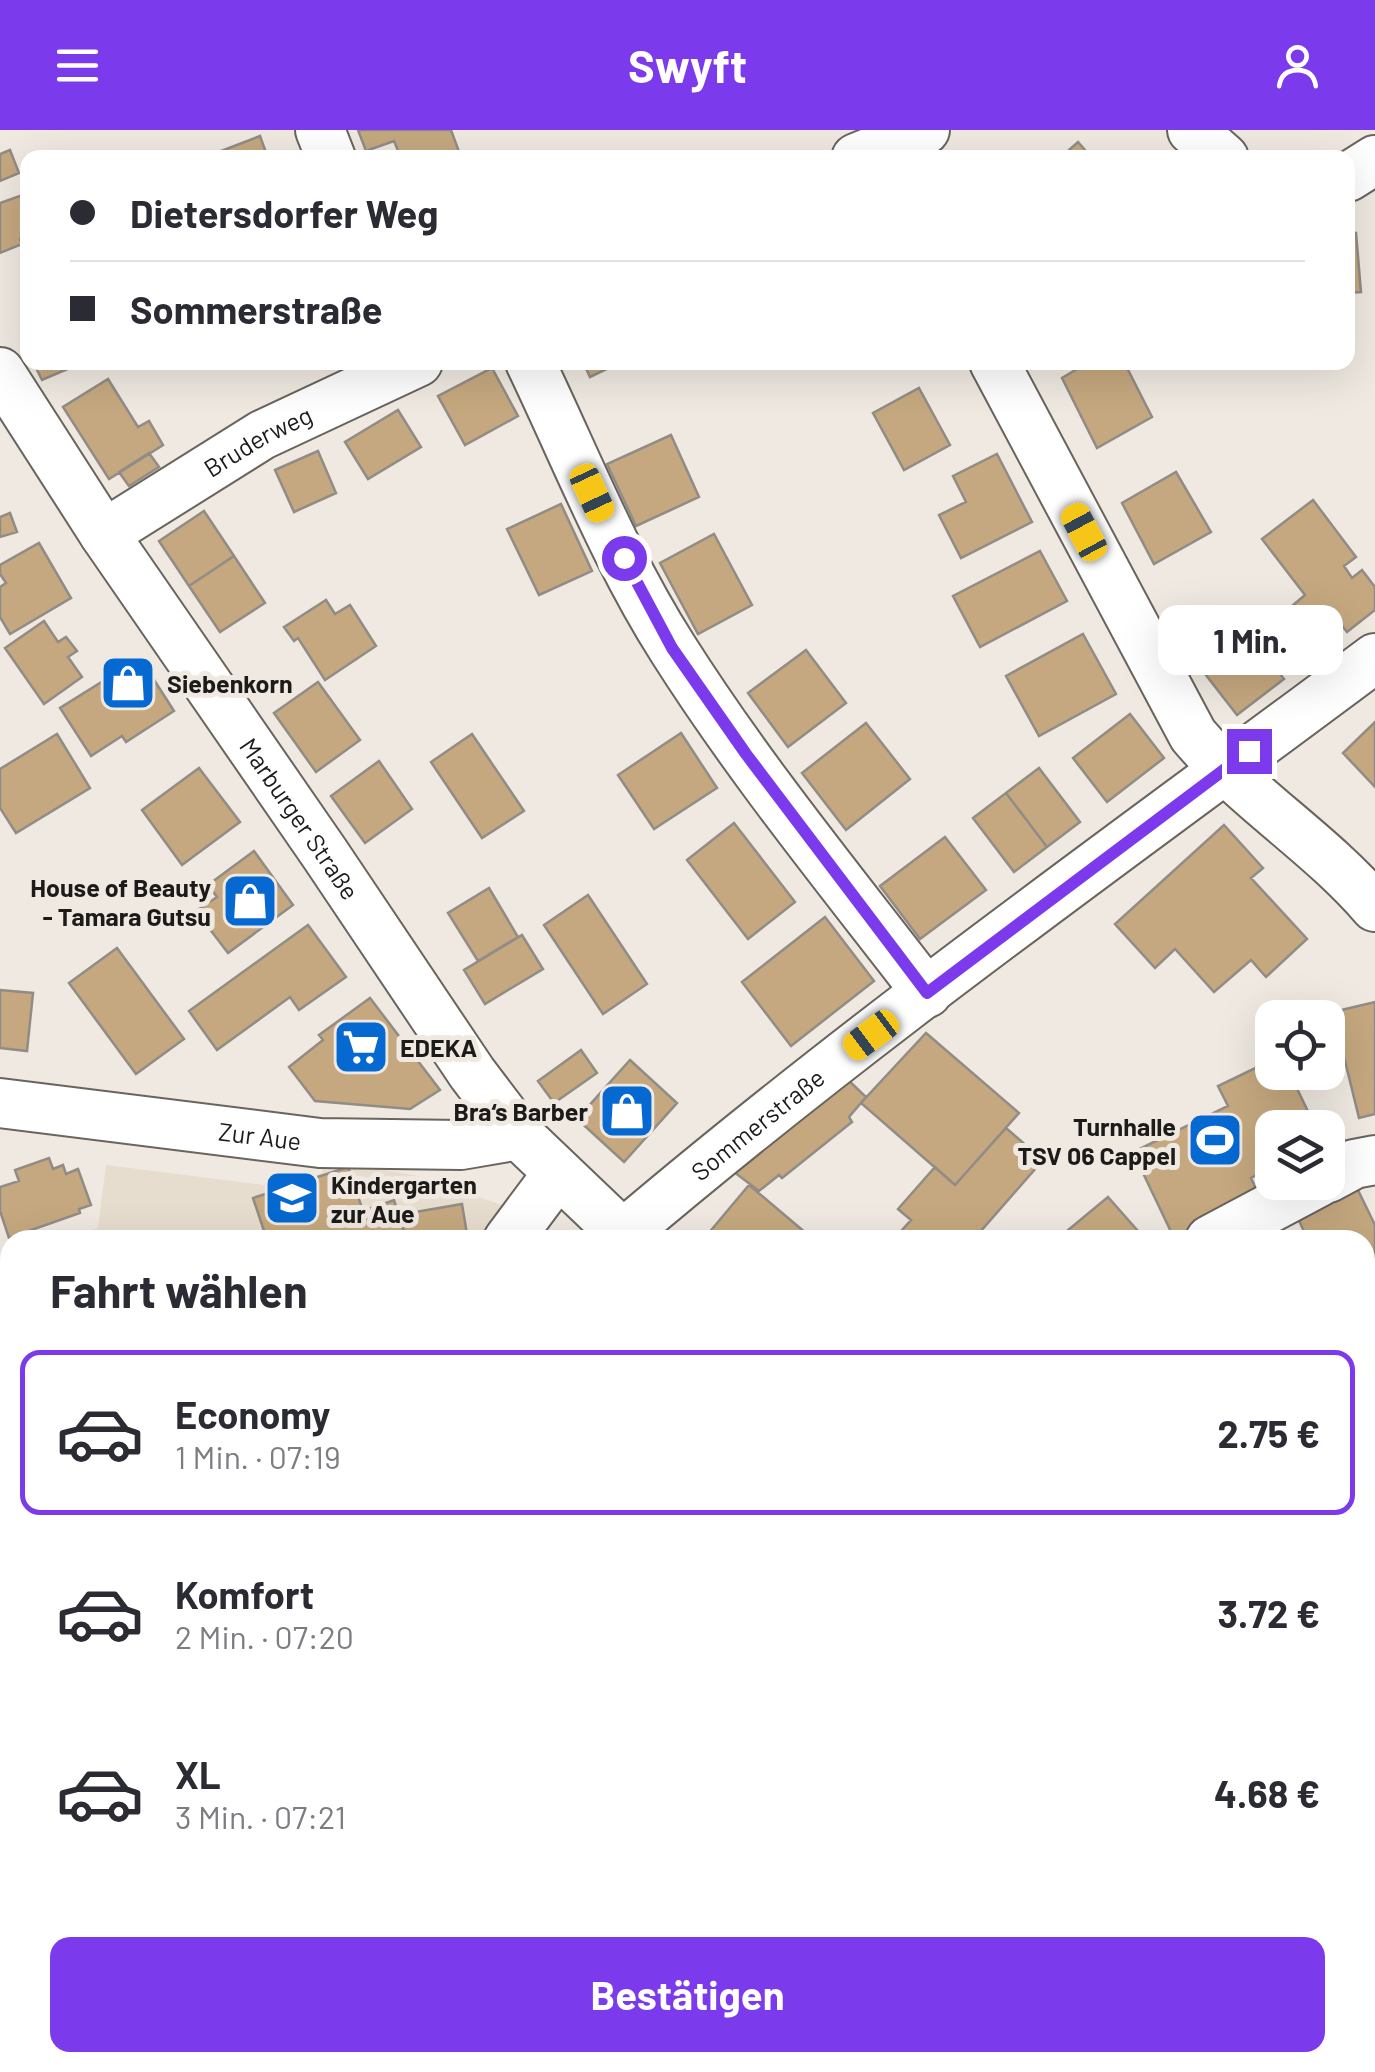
<!DOCTYPE html>
<html lang="de">
<meta charset="utf-8">
<style>
body{margin:0;font-family:Barlow,sans-serif;background:#f2f2f3;color:#2b2b33;height:100vh;display:flex;flex-direction:column;font-size:38px;white-space:nowrap}
*{box-sizing:border-box;margin:0}
p{font-size:32px;color:#7c7c81}
.icon{flex:none;width:55px;height:55px;fill:none;stroke:currentColor;stroke-width:2;stroke-linecap:round;stroke-linejoin:round}
.map{position:relative;flex:1;overflow:hidden}
.drawer{position:absolute;left:0px;top:1100px;width:1375px;height:842px;display:flex;flex-direction:column;background:#fff;border-radius:30px 30px 0 0;box-shadow:0 10px 40px #0002}
.drawer>*{flex:none}
.guide{position:absolute;left:20px;top:20px;width:1335px;height:220px;border-radius:20px;box-shadow:0 10px 40px #0002;display:grid;align-content:center;height:220px;padding:0 50px;background:#fff}
.controls{position:absolute;left:1255px;top:870px;display:grid;gap:20px}
.controls a{display:grid;place-items:center;width:90px;height:90px;border-radius:20px;background:#fff;box-shadow:0 10px 40px #0002;font-size:50px}
.end{position:absolute;width:45px;height:45px;margin:-22px;border:12px solid #7c3aed;background:#fff;box-shadow:0 0 0 5px #fff}
.from{border-radius:50%}
.bubble{position:absolute;height:70px;border-radius:20px;background:#fff;box-shadow:0 10px 40px #0002;font-size:32px;font-weight:700;line-height:70px;text-align:center}
.car{position:absolute;width:30px;height:60px;margin:-30px -15px;border-radius:12px;box-shadow:0 0 8px 2px #0007;background:linear-gradient(#f5c518 24%,#345 0 40%,#f5c518 0 76%,#345 0 86%,#f5c518 0)}
.guide b{display:flex;align-items:center;gap:35px;height:95px;font-size:38px}
.guide b+b{border-top:2px solid #e1e1e2}
.guide i{width:25px;height:25px;background:#2b2b33}
ul{padding:0;list-style:none}
li{display:flex;align-items:center;gap:30px;height:165px;margin:0 20px 15px;padding:0 30px;border:5px solid transparent;border-radius:20px}
li div{flex:1}
li b{display:block;font-size:38px}
li em{font-style:normal;font-weight:700}
li.selected{border-color:#7c3aed}
li>.icon{width:90px;height:90px;stroke-width:1.5}
h2{padding:0 50px;font-size:45px;line-height:120px}
.cta{display:flex;gap:20px;margin-top:auto;padding:20px 50px}
.cta a{flex:1;height:115px;border-radius:20px;background:#7c3aed;color:#fff;font-size:40px;font-weight:700;line-height:115px;text-align:center}
header{display:flex;justify-content:space-between;align-items:center;height:130px;padding:0 50px;background:#7c3aed;color:#fff;font-size:45px;font-weight:700}
.map>svg:first-child{display:block}
</style>
<header><svg class="icon" aria-label="menu" viewBox="0 0 24 24"><path d="M4 6h16M4 12h16M4 18h16"/></svg>Swyft<svg class="icon" aria-label="person" viewBox="0 0 24 24"><circle cx="12" cy="8" r="4"/><path d="M4 21q1-7 8-7t8 7"/></svg></header>
<div class="map">
<svg width="1375" height="1942" viewBox="0 0 1375 1942">
<rect width="100%" height="100%" fill="#efe9e1"/>
<path fill="#e7ddcf" d="M322,1028L423,1047L513,1079L490,1110H63L98,1098L106,1035L279,1057L322,1043Z"/>
<path fill="#ead4b5" d="M1307,1932L1312,1942H837L833,1933Z"/>
<path fill="#c5a87f" stroke="#918c85" stroke-width="2.5" d="M358,0H451L461,27L401,28L394,11L366,21Z
M260,6L268,28H203Z
M1078,12L1092,28H1060Z
M10,20L19,43L0,51V24Z
M28,63V106L20,109L22,114L0,123V73Z
M1356,103L1361,162L1348,163V104Z
M33,232H84L42,250Z
M583,232H621L590,247Z
M1089,232H1124L1152,287L1097,318L1062,248Z
M492,238L518,286L465,315L438,266Z
M108,249L138,297L149,291L163,315L109,349L63,277Z
M919,258L950,315L904,340L873,283Z
M398,280L421,317L368,349L345,312Z
M671,305L699,367L636,396L607,334Z
M318,321L336,363L294,382L275,340Z
M149,323L159,337L129,356L119,342Z
M997,324L1032,392L961,428L939,385L966,372L953,346Z
M1176,342L1211,402L1154,434L1122,373Z
M1313,370L1356,427L1344,436L1352,448L1362,440L1375,457V480L1347,502L1336,488L1315,505L1292,476L1305,465L1262,409Z
M561,374L592,441L539,465L507,399Z
M204,381L234,426L189,456L159,411Z
M10,383L17,402L0,407V387Z
M714,404L752,475L698,504L660,433Z
M39,413L71,468L10,504L0,487V457L6,453L0,444V435Z
M1040,421L1067,471L980,517L953,466Z
M234,426L265,473L220,502L189,456Z
M326,470L335,484L350,475L376,516L325,550L298,508L294,511L284,497Z
M44,491L58,512L66,507L77,521L68,527L82,547L44,574L5,518Z
M1083,504L1116,564L1039,606L1006,546Z
M1250,505L1284,549L1237,585L1202,540Z
M806,520L846,573L788,617L748,563Z
M140,528L174,581L126,612L122,606L91,626L60,578Z
M318,552L360,610L316,642L274,583Z
M1130,584L1164,628L1107,672L1073,628Z
M1375,592V657L1343,623Z
M866,593L910,649L846,700L802,643Z
M681,603L717,658L654,699L618,645Z
M57,604L90,658L16,703L0,678V639Z
M472,604L524,681L482,708L431,632Z
M379,631L412,679L365,713L331,666Z
M199,638L240,692L182,735L142,680Z
M1039,638L1080,692L1047,717L1006,663Z
M1006,663L1047,717L1014,742L973,688Z
M734,693L795,772L748,809L687,730Z
M1224,695L1263,738L1251,748L1307,809L1266,847L1251,830L1214,862L1175,819L1155,838L1115,794Z
M945,707L986,760L920,809L880,756Z
M254,721L293,775L228,823L196,781L217,767L208,755Z
M489,758L518,807L478,831L448,783Z
M588,765L647,854L603,884L544,795Z
M825,787L874,851L791,916L742,852Z
M308,795L346,847L299,880L290,867L217,920L189,881Z
M522,805L543,839L485,874L464,840Z
M117,818L184,909L136,944L69,853Z
M0,860L33,863L27,921L0,918Z
M370,868L440,960L410,979L315,971L289,937L323,910L319,905Z
M1375,872V984L1359,988L1333,882Z
M1333,882L1342,917L1328,920V888H1313Z
M926,903L1019,983L955,1055L861,973Z
M581,920L597,943L554,973L538,951Z
M630,930L677,973L624,1032L577,989Z
M1272,930V942H1289L1316,998H1272V1037L1251,1048L1261,1069L1175,1110L1133,1022L1228,976L1218,956Z
M845,947L866,967L849,987L852,992L782,1048L779,1045L759,1061L734,1042Z
M1006,998L1043,1030L973,1110H893L911,1090L898,1079L935,1037L955,1055Z
M49,1028L53,1039L63,1035L66,1044L78,1039L91,1075L79,1079L80,1083L9,1108L0,1081V1057L19,1051L15,1040Z
M348,1037L363,1081L394,1070L407,1110H267L253,1068Z
M1355,1054L1375,1095V1251L1365,1256V1110H1308L1295,1082Z
M749,1055L807,1104L802,1110H713L707,1105Z
M1108,1067L1145,1109L1067,1110L1062,1105Z
M462,1074L468,1110H407L398,1085Z
M0,1296L10,1312V1451L7,1453L0,1443Z
M1375,1363V1430L1365,1432V1366Z
M0,1443L7,1453L10,1451V1478L0,1488Z
M1375,1475V1550L1370,1552L1365,1532V1477Z
M10,1587V1666L0,1673V1593Z
M1365,1637L1375,1645V1682L1365,1674Z
M1375,1717V1807L1365,1813V1723Z
M152,1932H225L231,1942H159Z
M337,1932H377L360,1942H342Z
M414,1932H477L482,1942H419Z
M663,1932H730L734,1941L668,1942Z"/>
<g fill="none" stroke-linecap="round" stroke-linejoin="round">
<g stroke="#69645d" stroke-width="52">
<g id="minor">
<path d="M320,0L331,28"/>
<path d="M1192,0L1224,28"/>
<path d="M856,28L925,0"/>
<path d="M1348,47L1375,30"/>
<path d="M530,232C576,328 616,430 673,519C749,639 840,750 927,863"/>
<path d="M994,232L1193,605C1247,669 1320,713 1375,777"/>
<path id="s1" d="M0,242L104,404L325,724L472,943L519,1005L629,1110"/>
<path id="s2" d="M104,404L262,305L418,232"/>
<path id="s3" d="M0,973L320,1013L461,1015L519,1005"/>
<path d="M1328,1048L1354,1034L1375,1030"/>
<path id="s4" d="M622,1105C863,900 1122,717 1375,528"/>
<path d="M508,1110L558,1043"/>
<path d="M1210,1110L1319,1052"/>
<path d="M0,1545L10,1541"/>
<path d="M1365,1581L1375,1585"/>
<path d="M541,1942L558,1932"/>
</g>
</g>
<g stroke="#69645d" stroke-width="60">
<path id="major" d="M0,1818L10,1834
M73,1932L79,1942"/>
</g>
<path stroke="#94908b" stroke-width="6" stroke-dasharray="10 5" stroke-linecap="butt" d="M0,1932L6,1942
M830,1932L834,1942"/>
<use href="#minor" stroke="#fff" stroke-width="48"/>
<use href="#major" stroke="#fff" stroke-width="55"/>
</g>
<g fill="none" stroke-linecap="round" stroke-linejoin="round">
<path stroke="#7c3aed" stroke-width="12" d="M624,428L672,518L746,624L927,863L1249,621"/>
</g>
<defs>
<g id="shop-square" transform="scale(2.875)"><rect x="-9" y="-9" width="18" height="18" rx="4" fill="#0569d1" stroke="#efe9e1"/><path d="M-5-2.5h2.3a2.7 3.5 0 0 1 5.4 0H5L5.5 6h-11ZM-1.5-2.5h3a1.5 2.3 0 0 0-3 0Z" fill="#fff"/></g>
<g id="supermarket-square" transform="scale(2.875)"><rect x="-9" y="-9" width="18" height="18" rx="4" fill="#0569d1" stroke="#efe9e1"/><path d="M-6-5.5h2.5l.6 2H6L4.5 2H-2.5L-4.4-4H-6ZM-1.5 3.2a1.3 1.3 0 1 0 .1 0ZM3 3.2a1.3 1.3 0 1 0 .1 0Z" fill="#fff"/></g>
<g id="stadium-square" transform="scale(2.875)"><rect x="-9" y="-9" width="18" height="18" rx="4" fill="#0569d1" stroke="#efe9e1"/><path d="M0-5a6.5 5 0 1 0 0 10a6.5 5 0 1 0 0-10ZM-3.5-1.8h7v3.6h-7Z" fill="#fff"/></g>
<g id="school-square" transform="scale(2.875)"><rect x="-9" y="-9" width="18" height="18" rx="4" fill="#0569d1" stroke="#efe9e1"/><path d="M0-5L7-2L0 1L-7-2ZM-4 1L0 2.5L4 1V4Q0 6-4 4Z" fill="#fff"/></g>
</defs>
<g fill-rule="evenodd">
<use href="#shop-square" x="128" y="553"/>
<use href="#shop-square" x="250" y="771"/>
<use href="#supermarket-square" x="361" y="917"/>
<use href="#shop-square" x="627" y="981"/>
<use href="#stadium-square" x="1215" y="1010"/>
<use href="#school-square" x="292" y="1068"/>
</g>
<g text-anchor="middle" dominant-baseline="central" stroke-width="10" stroke-linejoin="round" paint-order="stroke">
<g font-size="25" fill="#1d1b19" stroke="#efe9e1">
<text stroke="none"><textPath href="#s2" startOffset="180">Bruderweg</textPath></text>
<text stroke="none"><textPath href="#s1" startOffset="538">Marburger Straße</textPath></text>
<text stroke="none"><textPath href="#s4" startOffset="175">Sommerstraße</textPath></text>
<text stroke="none"><textPath href="#s3" startOffset="262">Zur Aue</textPath></text>
</g>
<g font-size="25" font-weight="bold" fill="#1d1b19" stroke="#efe9e1" text-anchor="start">
<text x="167" y="553">Siebenkorn</text>
<text x="211" y="757" text-anchor="end">House of Beauty<tspan x="211" dy="29">- Tamara Gutsu</tspan></text>
<text x="400" y="917">EDEKA</text>
<text x="588" y="981" text-anchor="end">Bra‘s Barber</text>
<text x="1176" y="996" text-anchor="end">Turnhalle<tspan x="1176" dy="29">TSV 06 Cappel</tspan></text>
<text x="331" y="1054">Kindergarten<tspan x="331" dy="29">zur Aue</tspan></text>
</g>
</g>
</svg>
<div class="controls">
<a><svg class="icon" aria-label="locate" viewBox="0 0 24 24"><circle cx="12" cy="12" r="6"/><path d="M12 2v4M12 18v4M2 12h4M18 12h4"/></svg></a>
<a><svg class="icon" aria-label="layers" viewBox="0 0 24 24"><path d="M12 4l9 5-9 5-9-5zM3 14l9 5 9-5"/></svg></a>
</div>
<i class="end from" style="left:624px;top:428px"></i>
<i class="end" style="left:1249px;top:621px"></i>
<div class="bubble" style="left:1158px;top:475px;width:185px">1 Min.</div>
<i class="car" style="left:592px;top:363px;rotate:155deg"></i>
<i class="car" style="left:1084px;top:402px;rotate:332deg"></i>
<i class="car" style="left:871px;top:905px;rotate:233deg"></i>
<div class="guide">
<b><i class="from"></i>Dietersdorfer Weg</b>
<b><i></i>Sommerstraße</b>
</div>
<section class="drawer">
<h2>Fahrt wählen</h2>
<ul>
<li class="selected"><svg class="icon" aria-label="car" viewBox="0 0 24 24"><path d="M5 17H2v-5l4-1 3-4h7l3 4 3 1v5h-3M9 17h6M6 11h13"/><circle cx="7" cy="17" r="2"/><circle cx="17" cy="17" r="2"/></svg><div><b>Economy</b><p>1 Min. · 07:19</p></div><em>2.75 €</em></li>
<li><svg class="icon" aria-label="car" viewBox="0 0 24 24"><path d="M5 17H2v-5l4-1 3-4h7l3 4 3 1v5h-3M9 17h6M6 11h13"/><circle cx="7" cy="17" r="2"/><circle cx="17" cy="17" r="2"/></svg><div><b>Komfort</b><p>2 Min. · 07:20</p></div><em>3.72 €</em></li>
<li><svg class="icon" aria-label="car" viewBox="0 0 24 24"><path d="M5 17H2v-5l4-1 3-4h7l3 4 3 1v5h-3M9 17h6M6 11h13"/><circle cx="7" cy="17" r="2"/><circle cx="17" cy="17" r="2"/></svg><div><b>XL</b><p>3 Min. · 07:21</p></div><em>4.68 €</em></li>
</ul>
<div class="cta"><a>Bestätigen</a></div>
</section>
</div>
